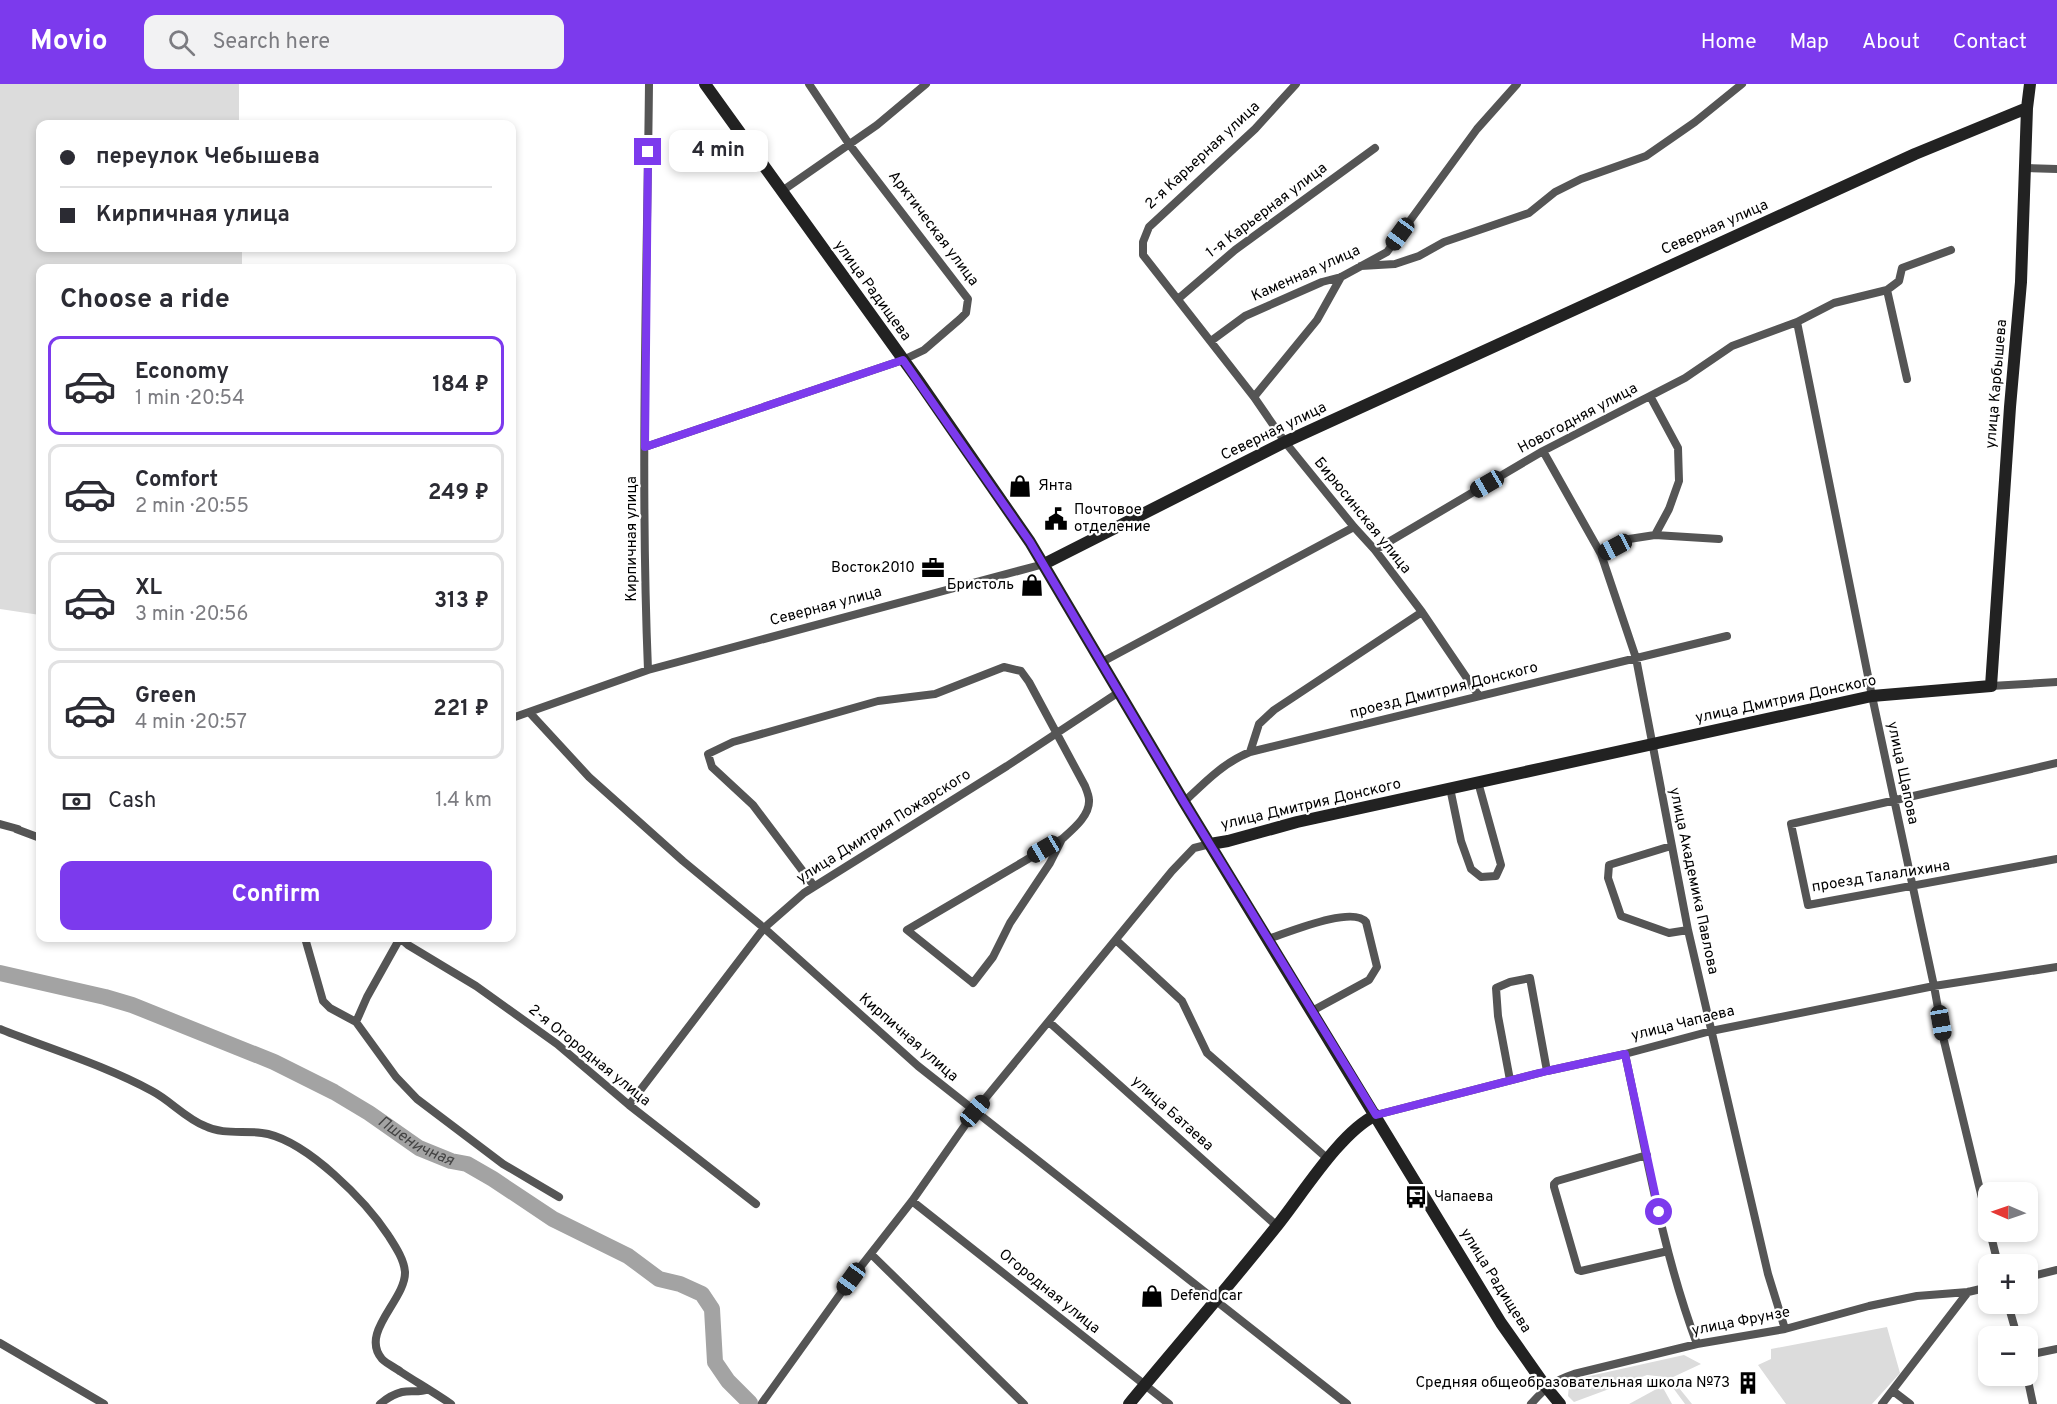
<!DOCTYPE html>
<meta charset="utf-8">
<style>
body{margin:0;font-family:Overpass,sans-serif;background:#f2f2f3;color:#2b2b33;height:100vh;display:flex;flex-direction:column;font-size:22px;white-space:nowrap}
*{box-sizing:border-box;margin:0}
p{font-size:20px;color:#7c7c81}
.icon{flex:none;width:33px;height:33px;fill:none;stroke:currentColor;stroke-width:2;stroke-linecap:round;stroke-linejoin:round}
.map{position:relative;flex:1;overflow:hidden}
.side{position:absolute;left:36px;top:180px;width:480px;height:678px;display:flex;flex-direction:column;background:#fff;border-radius:12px;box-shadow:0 3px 9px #0003}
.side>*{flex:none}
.guide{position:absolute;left:36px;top:36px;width:480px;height:132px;border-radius:12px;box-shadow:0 3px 9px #0003;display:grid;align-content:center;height:132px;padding:0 24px;background:#fff}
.needle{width:39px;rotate:272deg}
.fabs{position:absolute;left:1978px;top:1098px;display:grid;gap:12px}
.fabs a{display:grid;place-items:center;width:60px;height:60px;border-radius:12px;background:#fff;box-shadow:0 3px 9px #0003;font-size:30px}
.end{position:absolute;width:27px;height:27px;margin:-14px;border:8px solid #7c3aed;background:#fff;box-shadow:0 0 0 3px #fff}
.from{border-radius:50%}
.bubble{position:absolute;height:42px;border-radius:12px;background:#fff;box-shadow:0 3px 9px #0003;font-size:20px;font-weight:700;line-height:42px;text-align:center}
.car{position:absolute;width:18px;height:36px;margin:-18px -9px;border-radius:8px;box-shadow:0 0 4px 2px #0007;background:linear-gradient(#222 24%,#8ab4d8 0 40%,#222 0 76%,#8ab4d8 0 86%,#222 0)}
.guide b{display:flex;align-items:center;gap:21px;height:57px;font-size:22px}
.guide b+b{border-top:2px solid #e1e1e2}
.guide i{width:15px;height:15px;background:#2b2b33}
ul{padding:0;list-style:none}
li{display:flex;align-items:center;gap:18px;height:99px;margin:0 12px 9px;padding:0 12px;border:3px solid #e1e1e2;border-radius:12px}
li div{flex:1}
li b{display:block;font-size:22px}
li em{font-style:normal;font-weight:700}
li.on{border-color:#7c3aed}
li>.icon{width:54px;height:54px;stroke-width:1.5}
h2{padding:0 24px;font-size:27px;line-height:72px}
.pay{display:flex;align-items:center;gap:15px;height:66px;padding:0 24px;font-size:22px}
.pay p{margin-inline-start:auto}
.action{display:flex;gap:12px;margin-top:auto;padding:12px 24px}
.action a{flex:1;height:69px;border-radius:12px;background:#7c3aed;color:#fff;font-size:24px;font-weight:700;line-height:69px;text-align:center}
header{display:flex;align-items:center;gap:36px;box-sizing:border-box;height:84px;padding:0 30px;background:#7c3aed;color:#fff}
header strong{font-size:28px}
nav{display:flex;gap:33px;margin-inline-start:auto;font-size:21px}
.search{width:420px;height:54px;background:#f2f2f3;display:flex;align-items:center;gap:15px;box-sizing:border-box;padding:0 21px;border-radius:12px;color:#7c7c81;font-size:22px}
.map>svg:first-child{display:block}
</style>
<header>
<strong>Movio</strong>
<div class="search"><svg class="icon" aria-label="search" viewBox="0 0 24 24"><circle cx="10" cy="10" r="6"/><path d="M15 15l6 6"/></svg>Search here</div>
<nav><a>Home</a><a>Map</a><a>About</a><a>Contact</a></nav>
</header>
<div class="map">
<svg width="2057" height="1320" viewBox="0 0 2057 1320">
<rect width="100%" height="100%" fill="#fff"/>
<path fill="#dcdcdc" d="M0,0H239V40H40V164H242V184H40V531L0,525Z
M1887,1243L1900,1289L1872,1320H1786L1758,1281L1771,1275V1265Z
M1684,1271L1701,1280L1671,1294L1692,1320H1685L1665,1293L1647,1291L1574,1318L1568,1312L1569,1301L1585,1293Z
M1662,1302L1672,1320H1629Z"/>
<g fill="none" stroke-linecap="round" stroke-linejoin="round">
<path stroke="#a3a3a3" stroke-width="16" id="s1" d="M0,889L105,913L132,921L274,978L334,1008L369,1029L419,1064L451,1077L467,1080L493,1095L553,1135L628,1172L659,1195L680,1200L702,1210L712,1225L715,1278L728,1297L750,1319"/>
<path stroke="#555" stroke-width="8" d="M2024,84L2057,85
M782,107L877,41L926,0
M1361,182L1395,180L1419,172L1444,158L1529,129L1555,108L1581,95L1646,72L1695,38L1742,0
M1887,206L1907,295
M1178,215L1235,166L1375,64
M1797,238L1872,612L1934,902L1944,957L1989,1143
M1211,257L1245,232L1322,198L1341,193L1387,168L1477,45L1517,0
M1650,312L1678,364L1679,397L1669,425L1655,451
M1254,313L1317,236L1341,193
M645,363L903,276L924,266L960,235L966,229L968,215L849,60L809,0
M1543,367L1601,470L1636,574L1688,846L1768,1190L1785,1245
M1375,466L1543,367L1685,294L1732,262L1797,238L1834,219L1887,206L1899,197L1902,184L1951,166
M1601,470L1629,455L1655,451L1719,455
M1422,528L1479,612
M1102,578L1354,443
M648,586C640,391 647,195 649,0
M1991,602L2057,598
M530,629L589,693L683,777L764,844L918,982L1347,1320
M512,634L648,586L1044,480
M1250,668L1259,640L1274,626L1422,528L1375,466L1354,443L1285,358L1254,313L1143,171V158L1149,143L1255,45L1296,0
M2057,679L1791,740L1808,821L2057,775
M1450,704L1461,757L1471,785L1481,793L1496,792L1501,781L1478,698
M1184,718C1205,698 1223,679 1250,668L1727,552
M0,740L18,745
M16,745L40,754
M1062,755L1050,779L1010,839L993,873L973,899L907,846Z
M1671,762L1609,781L1608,794L1621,832L1669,849L1688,846
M814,802L753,721L712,683L708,670L733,658L878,617L935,610L1004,583L1021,587L1029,598L1085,702C1087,707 1089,712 1089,716C1090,732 1072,746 1062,755
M305,854L323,917L330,924L356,938L396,993L417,1015L503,1080L559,1113
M1268,855C1287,849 1353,821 1366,838L1377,883L1369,896L1312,927
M1116,856L1182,917L1207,969L1328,1075
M356,938L367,913L400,854L408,861L476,902L557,960L629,1021L756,1120
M1049,938L1277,1142
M0,945C50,965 104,981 152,1007C171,1017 185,1034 205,1042C225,1052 247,1045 268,1050C309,1060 365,1116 388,1151C395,1162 404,1175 405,1188C406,1216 359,1248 382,1275C387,1280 396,1284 401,1288C418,1299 435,1309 451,1320
M1625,970C1646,1067 1662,1167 1697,1260
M1510,996L1498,932L1496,904L1510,898L1530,894L1547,987
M629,1021L764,844L804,809L1007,682L1119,608
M1376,1031L1547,987L1625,970L1711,947L1934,902L2057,883
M1647,1071L1557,1097L1554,1100V1103L1578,1186L1581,1187L1668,1167
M912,1117L1169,1320
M1990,1148L1998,1180
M871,1170L1024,1320
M2028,1193L2057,1186
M2008,1220L2017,1252
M0,1259L104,1320
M2028,1271L2057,1265
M2027,1292L2033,1320
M1893,1307L1910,1320
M762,1319L851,1195L912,1117L975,1027L1172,787L1194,764L1210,760
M380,1320C386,1315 394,1310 402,1308C411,1306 419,1309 428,1305
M1531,1320C1545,1304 1553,1297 1574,1290L1697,1260L1785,1245L1869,1222L1917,1212L1968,1208L1989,1203
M1882,1320L1968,1208"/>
<path stroke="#222" stroke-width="12" d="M705,0L918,296L1030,458L1184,718L1501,1239L1546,1303L1560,1320
M1044,480L1285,358L1915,70L2027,24
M1210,760L1228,757L1297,738L1872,612L1991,602L2010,323L2021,198L2027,24L2030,0
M1129,1320C1178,1261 1228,1203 1276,1143C1302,1111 1340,1048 1376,1031"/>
</g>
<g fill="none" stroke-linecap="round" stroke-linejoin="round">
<path stroke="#7c3aed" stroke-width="8" d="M648,68L645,363L903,276L1030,458L1184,718L1376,1031L1547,987L1625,970L1659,1128"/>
</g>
<defs>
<g id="shop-bare" transform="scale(1.8)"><path d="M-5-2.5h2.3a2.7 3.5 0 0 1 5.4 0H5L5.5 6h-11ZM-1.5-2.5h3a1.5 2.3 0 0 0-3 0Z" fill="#000" stroke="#fff" stroke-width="2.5" paint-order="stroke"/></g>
<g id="civic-bare" transform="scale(1.8)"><path d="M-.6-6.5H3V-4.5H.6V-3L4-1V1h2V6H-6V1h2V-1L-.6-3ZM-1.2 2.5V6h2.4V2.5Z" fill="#000" stroke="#fff" stroke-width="2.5" paint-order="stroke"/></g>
<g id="office-bare" transform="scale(1.8)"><path d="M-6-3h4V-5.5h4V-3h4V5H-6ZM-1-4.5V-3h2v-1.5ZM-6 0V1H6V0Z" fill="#000" stroke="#fff" stroke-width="2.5" paint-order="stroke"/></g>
<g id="bus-bare" transform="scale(1.8)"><path d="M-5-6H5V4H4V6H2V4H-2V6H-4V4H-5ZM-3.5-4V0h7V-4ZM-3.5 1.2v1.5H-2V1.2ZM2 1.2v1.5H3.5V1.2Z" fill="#000" stroke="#fff" stroke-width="2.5" paint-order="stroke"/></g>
<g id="building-bare" transform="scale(1.8)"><path d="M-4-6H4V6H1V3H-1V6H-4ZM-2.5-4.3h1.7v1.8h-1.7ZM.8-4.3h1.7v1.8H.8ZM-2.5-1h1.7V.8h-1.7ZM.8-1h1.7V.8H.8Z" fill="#000" stroke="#fff" stroke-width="2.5" paint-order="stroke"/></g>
</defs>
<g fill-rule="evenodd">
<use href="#shop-bare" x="1020" y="402"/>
<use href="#civic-bare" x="1056" y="435"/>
<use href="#office-bare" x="933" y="484"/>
<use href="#shop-bare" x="1032" y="501"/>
<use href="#bus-bare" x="1416" y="1113"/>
<use href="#shop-bare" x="1152" y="1212"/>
<use href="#building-bare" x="1748" y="1299"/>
</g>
<g text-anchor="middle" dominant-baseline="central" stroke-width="4.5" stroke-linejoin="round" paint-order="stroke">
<g font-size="15" fill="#000" stroke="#fff">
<text transform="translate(1203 72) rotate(-43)">2-я Карьерная улица</text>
<text transform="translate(1267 127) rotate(-37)">1-я Карьерная улица</text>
<text transform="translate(1715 144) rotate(-24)">Северная улица</text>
<text transform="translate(933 145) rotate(53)">Арктическая улица</text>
<text transform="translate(1306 190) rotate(-24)">Каменная улица</text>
<text transform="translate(872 207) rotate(54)">улица Радищева</text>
<text transform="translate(1997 300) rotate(-85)">улица Карбышева</text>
<text transform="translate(1578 335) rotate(-28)">Новогодняя улица</text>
<text transform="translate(1274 348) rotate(-26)">Северная улица</text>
<text transform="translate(1362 432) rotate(51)">Бирюсинская улица</text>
<text transform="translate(632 455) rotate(-90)">Кирпичная улица</text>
<text transform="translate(826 523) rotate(-15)">Северная улица</text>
<text transform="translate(1444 607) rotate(-14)">проезд Дмитрия Донского</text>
<text transform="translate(1786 616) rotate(-12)">улица Дмитрия Донского</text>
<text transform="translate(1902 689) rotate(78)">улица Щапова</text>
<text transform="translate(1311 721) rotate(-13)">улица Дмитрия Донского</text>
<text transform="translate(884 743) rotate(-32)">улица Дмитрия Пожарского</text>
<text transform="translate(1881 793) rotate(-9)">проезд Талалихина</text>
<text transform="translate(1693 797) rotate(78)">улица Академика Павлова</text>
<text transform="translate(1683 940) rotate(-14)">улица Чапаева</text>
<text transform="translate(908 954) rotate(41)">Кирпичная улица</text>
<text transform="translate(589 972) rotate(39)">2-я Огородная улица</text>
<text transform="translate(1172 1030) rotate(42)">улица Батаева</text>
<text transform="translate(1495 1197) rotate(58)">улица Радищева</text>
<text transform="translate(1049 1208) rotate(39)">Огородная улица</text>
<text transform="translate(1741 1238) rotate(-11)">улица Фрунзе</text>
</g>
<g font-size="15" fill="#000" stroke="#fff" text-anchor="start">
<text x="1038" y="402">Янта</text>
<text x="1074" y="426">Почтовое<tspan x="1074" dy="17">отделение</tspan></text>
<text x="915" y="484" text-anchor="end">Восток2010</text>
<text x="1014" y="501" text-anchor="end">Бристоль</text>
<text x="1434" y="1113">Чапаева</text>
<text x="1170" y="1212">Defend car</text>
<text x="1730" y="1299" text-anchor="end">Средняя общеобразовательная школа №73</text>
</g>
<g font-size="16" font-style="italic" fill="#444" stroke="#fff">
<text stroke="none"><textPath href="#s1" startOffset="452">Пшеничная</textPath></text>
</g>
</g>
</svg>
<div class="fabs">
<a><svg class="needle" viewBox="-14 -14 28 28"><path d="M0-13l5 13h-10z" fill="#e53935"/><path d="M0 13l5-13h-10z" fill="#7c7c81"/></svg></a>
<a>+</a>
<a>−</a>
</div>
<i class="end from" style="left:1659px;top:1128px"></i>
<i class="end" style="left:648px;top:68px"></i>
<div class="bubble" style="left:669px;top:46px;width:99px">4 min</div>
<i class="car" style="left:1400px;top:150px;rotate:216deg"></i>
<i class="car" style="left:1487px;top:400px;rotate:240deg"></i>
<i class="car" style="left:1615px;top:463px;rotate:242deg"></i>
<i class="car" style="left:1044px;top:765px;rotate:240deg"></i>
<i class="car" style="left:1941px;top:939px;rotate:170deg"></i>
<i class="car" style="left:975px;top:1027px;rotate:40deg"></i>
<i class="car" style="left:851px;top:1195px;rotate:216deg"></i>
<div class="guide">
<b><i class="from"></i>переулок Чебышева</b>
<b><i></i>Кирпичная улица</b>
</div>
<section class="side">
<h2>Choose a ride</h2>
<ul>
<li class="on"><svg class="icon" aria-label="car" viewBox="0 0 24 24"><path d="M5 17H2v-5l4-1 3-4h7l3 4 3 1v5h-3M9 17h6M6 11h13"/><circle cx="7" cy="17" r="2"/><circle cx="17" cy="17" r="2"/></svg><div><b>Economy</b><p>1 min · 20:54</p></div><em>184 ₽</em></li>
<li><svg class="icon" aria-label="car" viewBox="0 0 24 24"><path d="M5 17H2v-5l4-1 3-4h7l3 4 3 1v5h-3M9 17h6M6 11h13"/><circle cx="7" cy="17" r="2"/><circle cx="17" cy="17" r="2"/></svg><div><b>Comfort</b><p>2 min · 20:55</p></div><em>249 ₽</em></li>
<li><svg class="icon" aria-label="car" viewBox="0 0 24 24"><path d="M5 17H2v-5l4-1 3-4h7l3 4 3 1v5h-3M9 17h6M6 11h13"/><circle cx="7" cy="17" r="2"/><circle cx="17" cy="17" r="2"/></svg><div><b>XL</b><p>3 min · 20:56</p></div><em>313 ₽</em></li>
<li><svg class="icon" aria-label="car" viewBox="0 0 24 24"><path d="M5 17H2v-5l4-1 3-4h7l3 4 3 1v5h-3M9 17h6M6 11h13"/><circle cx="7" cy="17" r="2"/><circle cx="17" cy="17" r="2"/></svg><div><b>Green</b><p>4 min · 20:57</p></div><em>221 ₽</em></li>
</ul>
<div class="pay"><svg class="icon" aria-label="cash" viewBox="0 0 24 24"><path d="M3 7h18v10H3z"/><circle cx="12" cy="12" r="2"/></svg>Cash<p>1.4 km</p></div>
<div class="action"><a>Confirm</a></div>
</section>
</div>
